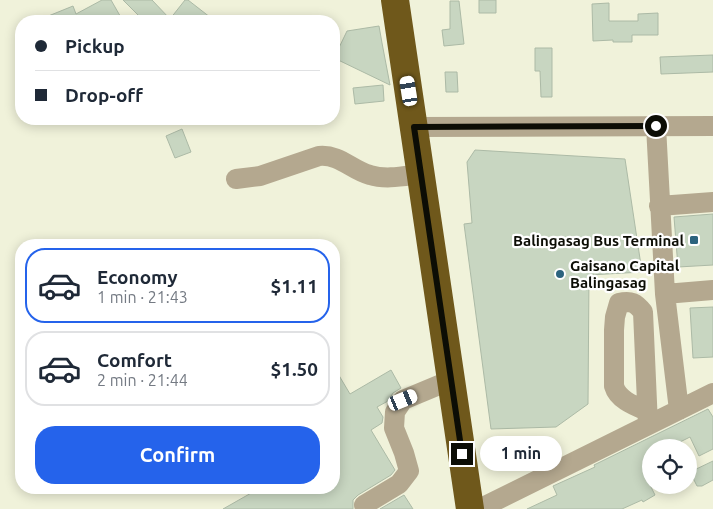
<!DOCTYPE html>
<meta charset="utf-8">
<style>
body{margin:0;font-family:Ubuntu,sans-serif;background:#f6f6f7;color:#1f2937;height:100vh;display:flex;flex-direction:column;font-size:19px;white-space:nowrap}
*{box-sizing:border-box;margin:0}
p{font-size:16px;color:#747a83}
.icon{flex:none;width:28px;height:28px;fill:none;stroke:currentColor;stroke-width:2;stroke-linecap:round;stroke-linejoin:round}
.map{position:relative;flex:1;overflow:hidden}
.details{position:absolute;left:15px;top:239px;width:325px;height:255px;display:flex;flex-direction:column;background:#fff;border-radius:20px;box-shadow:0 2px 12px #0003}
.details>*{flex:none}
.hud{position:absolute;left:15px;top:15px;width:325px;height:110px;border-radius:20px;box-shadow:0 2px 12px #0003;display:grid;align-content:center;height:110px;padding:0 20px;background:#fff}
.buttons{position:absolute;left:642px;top:439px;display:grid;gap:10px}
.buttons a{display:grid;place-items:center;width:55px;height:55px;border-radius:50%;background:#fff;box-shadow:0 2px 12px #0003;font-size:25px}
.end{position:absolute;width:22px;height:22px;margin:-11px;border:6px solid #0c0d05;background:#fff;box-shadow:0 0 0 2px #fff}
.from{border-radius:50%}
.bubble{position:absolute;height:35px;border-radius:18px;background:#fff;box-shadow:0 2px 12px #0003;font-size:16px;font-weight:700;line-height:35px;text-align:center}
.car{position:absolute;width:15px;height:30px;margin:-15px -8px;border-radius:6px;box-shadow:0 0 4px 1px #0007;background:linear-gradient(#fff 24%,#345 0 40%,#fff 0 76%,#345 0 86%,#fff 0)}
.hud b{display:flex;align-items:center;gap:18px;height:48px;font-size:19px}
.hud b+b{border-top:1px solid #e0e1e3}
.hud i{width:12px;height:12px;background:#1f2937}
ul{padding:9px 0 0;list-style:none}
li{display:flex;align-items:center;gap:15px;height:75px;margin:0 10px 8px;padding:0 10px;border:2px solid #e0e1e3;border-radius:20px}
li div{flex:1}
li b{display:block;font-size:19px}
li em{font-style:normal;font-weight:700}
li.selected{border-color:#2563eb}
li>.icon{width:45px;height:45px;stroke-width:1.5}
.primary-button{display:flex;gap:10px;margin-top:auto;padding:10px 20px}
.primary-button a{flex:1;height:58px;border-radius:20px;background:#2563eb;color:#fff;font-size:20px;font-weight:700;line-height:58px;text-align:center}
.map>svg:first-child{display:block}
</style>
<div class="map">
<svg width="713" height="509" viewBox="0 0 713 509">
<rect width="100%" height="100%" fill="#f0f2da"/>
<path fill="#c8d6c1" stroke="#acbaa6" d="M102,0H111L123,21H36L73,6L76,14Z
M123,0H152L170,19L185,0H188L215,21H144Z
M479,0H496V13H479Z
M450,1H459L464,44L444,46L442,30L450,29Z
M609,3V21H638V14L658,13V35H632V42H613V40L593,41L592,4Z
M379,26L382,43L390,85L334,58L347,31Z
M535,48H552V97H541L540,71H535Z
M713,55V72L661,74L660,57Z
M445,72H457L458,92H446Z
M383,85L384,101L355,104L353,88Z
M182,129L191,152L175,158L166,136Z
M475,150L625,159L642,272L589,275L588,404L556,427L491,429L464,224L472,223L467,162Z
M713,214V265L678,267L674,217Z
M713,307V357L693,358L690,308Z
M334,367L350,394L391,370L401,388L393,393L388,401L377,407L383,417L382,423L371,430L395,470L391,475L358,495L353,500V509H223L260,488H334Z
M708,409L713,417V449L699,456L690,437L668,448H651V487L655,495L643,502L642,500L622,509H527L557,495L553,486L595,467L594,465Z
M713,461V480L702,486H697L690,472Z
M404,495L413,509H380Z"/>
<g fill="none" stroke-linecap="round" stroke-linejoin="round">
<path stroke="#b4a88f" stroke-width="20" d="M656,126L665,294L679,410
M414,127L713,126
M236,179L260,176L319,156C340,154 351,170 370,175C386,180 404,176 421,174
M659,206L713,202
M665,294L713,290
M647,411C635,406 618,400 614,386V330L615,317L619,303C631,300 636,303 643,312L648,425
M364,505L399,484L409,471L404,453L394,428L395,412L403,400L451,380
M479,509L713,393"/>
<path stroke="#6f581b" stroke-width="28" d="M395,0L470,509"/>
</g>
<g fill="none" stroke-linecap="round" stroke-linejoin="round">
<path stroke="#0c0d05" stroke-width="6" d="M462,454L414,127L656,126"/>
</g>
<g fill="#2c637e" stroke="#fff" stroke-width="2">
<rect x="689" y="235" width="10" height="10" rx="2.5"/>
<circle cx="560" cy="274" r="5"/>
</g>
<g text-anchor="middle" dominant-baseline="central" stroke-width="4.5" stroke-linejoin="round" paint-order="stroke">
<g font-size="15" font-weight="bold" fill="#0c0d05" stroke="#fff" text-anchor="end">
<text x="684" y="240">Balingasag Bus Terminal</text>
<text x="570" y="265" text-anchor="start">Gaisano Capital<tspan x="570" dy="17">Balingasag</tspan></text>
</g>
</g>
</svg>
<div class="buttons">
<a><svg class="icon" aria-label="locate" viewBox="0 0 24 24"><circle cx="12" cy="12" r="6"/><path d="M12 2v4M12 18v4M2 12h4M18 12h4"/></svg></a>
</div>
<i class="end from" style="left:656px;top:126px"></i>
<i class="end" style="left:462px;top:454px"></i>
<div class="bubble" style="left:480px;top:436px;width:82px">1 min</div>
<i class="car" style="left:409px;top:91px;rotate:351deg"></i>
<i class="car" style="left:403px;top:400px;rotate:68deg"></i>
<div class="hud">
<b><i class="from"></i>Pickup</b>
<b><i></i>Drop-off</b>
</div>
<section class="details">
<ul>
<li class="selected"><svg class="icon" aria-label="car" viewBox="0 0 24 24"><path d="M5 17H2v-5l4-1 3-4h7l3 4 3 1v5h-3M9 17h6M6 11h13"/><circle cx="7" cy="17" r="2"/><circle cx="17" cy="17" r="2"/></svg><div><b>Economy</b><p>1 min · 21:43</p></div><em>$1.11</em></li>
<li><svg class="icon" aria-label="car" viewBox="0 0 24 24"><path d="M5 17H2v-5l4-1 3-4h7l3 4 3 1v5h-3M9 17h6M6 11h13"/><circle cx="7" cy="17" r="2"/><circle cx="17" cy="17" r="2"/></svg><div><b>Comfort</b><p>2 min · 21:44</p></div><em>$1.50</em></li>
</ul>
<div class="primary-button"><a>Confirm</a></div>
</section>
</div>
